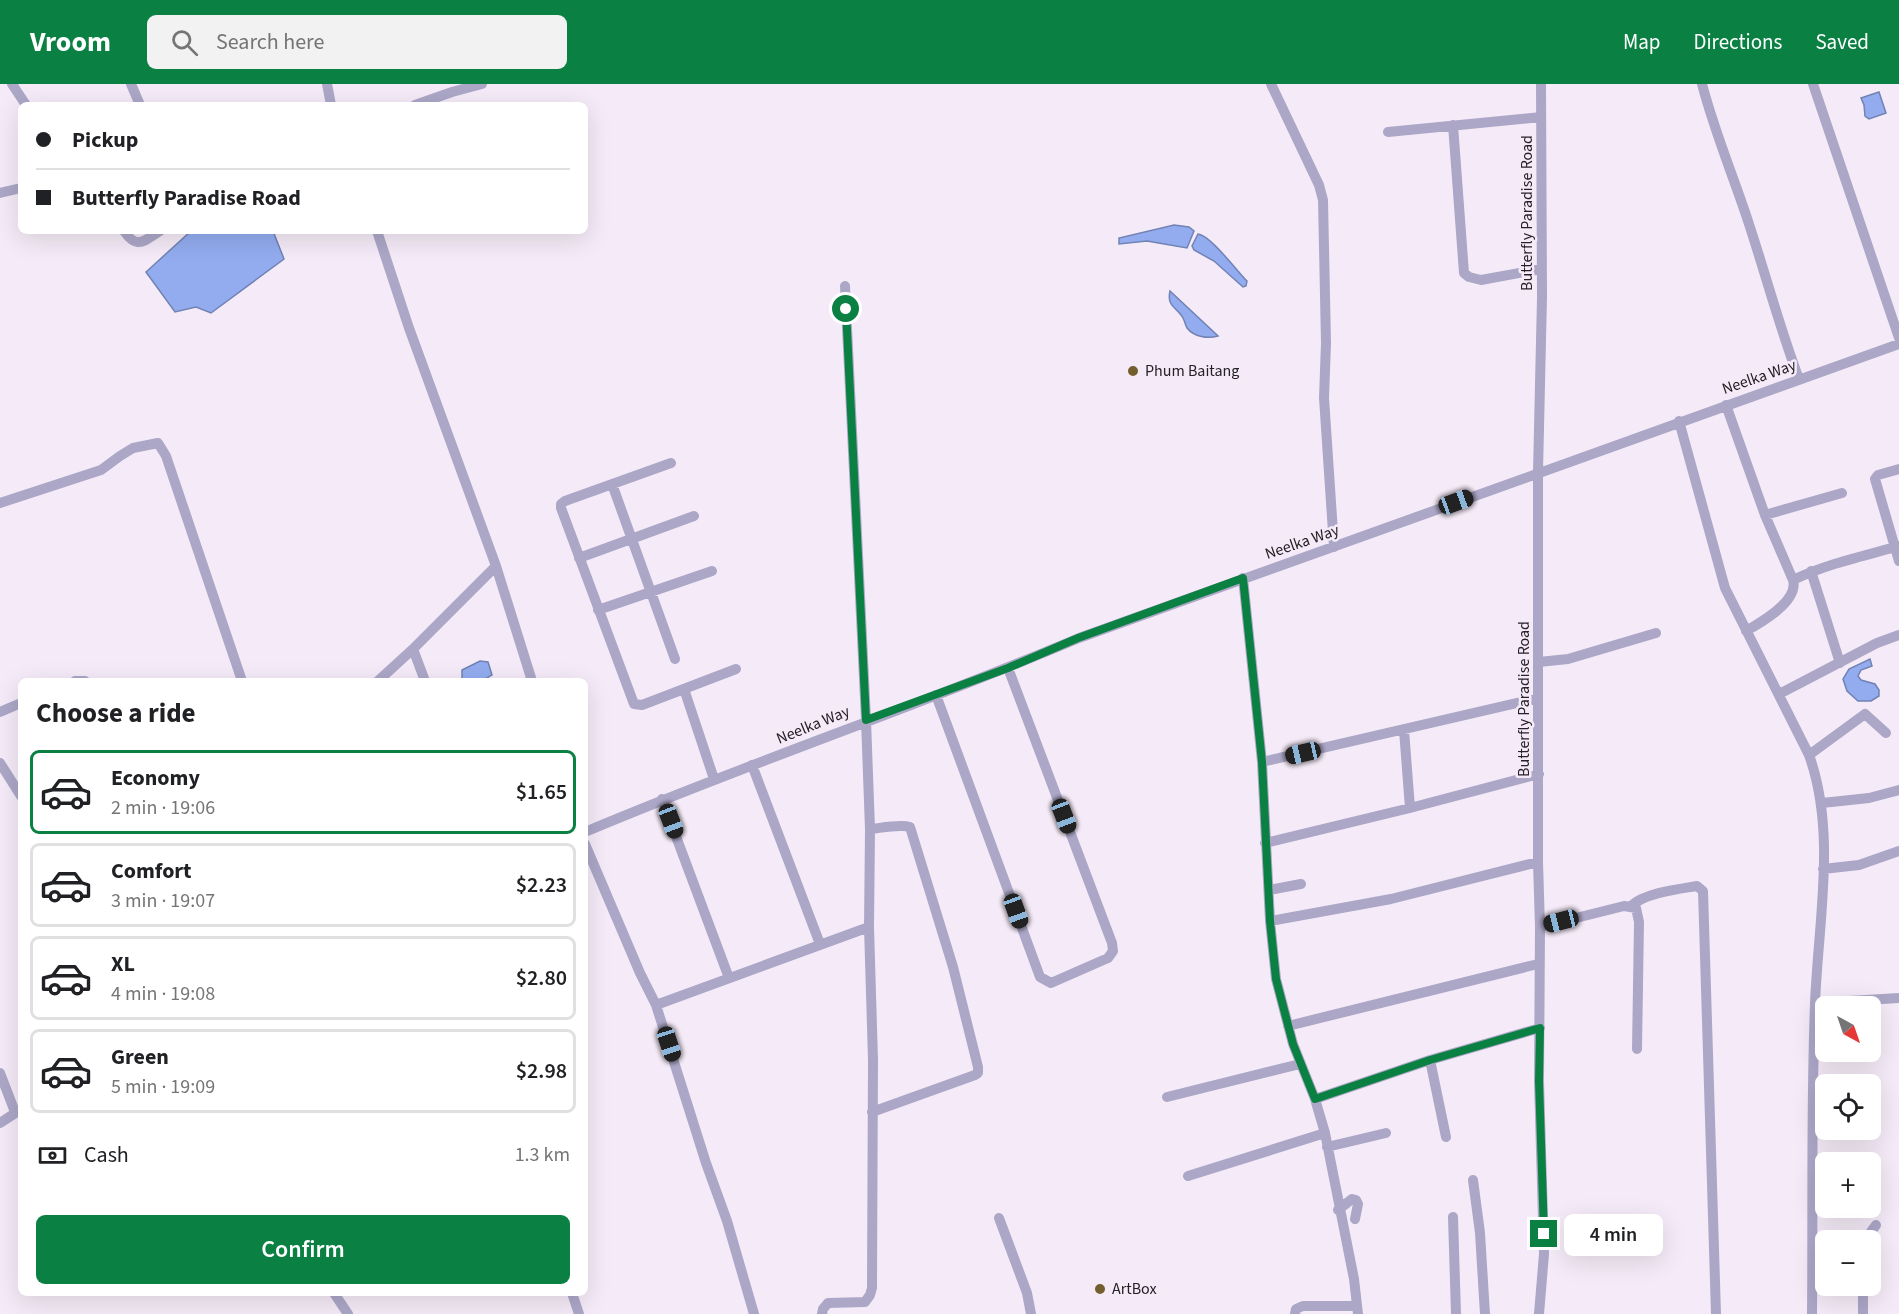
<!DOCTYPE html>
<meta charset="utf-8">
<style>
body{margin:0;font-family:"Source Sans 3",sans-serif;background:#f2f2f2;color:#202124;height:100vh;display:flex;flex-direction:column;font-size:22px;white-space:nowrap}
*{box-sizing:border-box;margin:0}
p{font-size:20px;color:#757577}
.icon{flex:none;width:33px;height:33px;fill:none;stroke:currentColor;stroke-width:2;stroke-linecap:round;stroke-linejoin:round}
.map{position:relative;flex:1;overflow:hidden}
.panel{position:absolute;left:18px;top:594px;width:570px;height:618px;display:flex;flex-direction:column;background:#fff;border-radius:9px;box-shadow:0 6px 24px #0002}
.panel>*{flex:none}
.top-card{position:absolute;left:18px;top:18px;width:570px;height:132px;border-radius:9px;box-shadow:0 6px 24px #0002;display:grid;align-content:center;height:132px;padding:0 18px;background:#fff}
.needle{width:39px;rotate:140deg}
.buttons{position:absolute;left:1815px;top:912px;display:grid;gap:12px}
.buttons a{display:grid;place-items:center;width:66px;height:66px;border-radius:9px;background:#fff;box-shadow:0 6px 24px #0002;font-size:30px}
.end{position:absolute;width:27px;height:27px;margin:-14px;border:8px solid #0b8043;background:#fff;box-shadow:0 0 0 3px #fff}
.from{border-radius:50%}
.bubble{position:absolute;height:42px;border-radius:9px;background:#fff;box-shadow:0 6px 24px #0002;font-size:20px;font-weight:600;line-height:42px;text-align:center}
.car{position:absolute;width:18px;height:36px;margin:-18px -9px;border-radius:8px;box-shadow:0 0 4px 2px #0007;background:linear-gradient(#222 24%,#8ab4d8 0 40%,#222 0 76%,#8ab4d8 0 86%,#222 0)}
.top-card b{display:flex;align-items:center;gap:21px;height:57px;font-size:22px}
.top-card b+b{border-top:2px solid #e0e0e0}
.top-card i{width:15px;height:15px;background:#202124}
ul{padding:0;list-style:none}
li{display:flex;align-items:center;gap:18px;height:84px;margin:0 12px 9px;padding:0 6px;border:3px solid #e0e0e0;border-radius:9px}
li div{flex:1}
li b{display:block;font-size:22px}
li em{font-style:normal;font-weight:600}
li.current{border-color:#0b8043}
li>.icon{width:54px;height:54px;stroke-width:1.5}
h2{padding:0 18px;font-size:27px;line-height:72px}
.pay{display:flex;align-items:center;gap:15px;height:66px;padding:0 18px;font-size:22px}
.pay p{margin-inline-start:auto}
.button{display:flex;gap:12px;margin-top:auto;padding:12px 18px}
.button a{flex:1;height:69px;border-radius:9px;background:#0b8043;color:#fff;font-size:24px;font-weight:600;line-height:69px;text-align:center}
header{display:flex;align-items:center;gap:36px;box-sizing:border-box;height:84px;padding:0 30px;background:#0b8043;color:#fff}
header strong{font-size:28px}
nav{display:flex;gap:33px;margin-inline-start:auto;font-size:21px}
.search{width:420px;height:54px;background:#f2f2f2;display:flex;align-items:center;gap:15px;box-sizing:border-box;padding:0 21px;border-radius:9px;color:#757577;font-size:22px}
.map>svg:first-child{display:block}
</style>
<header>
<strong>Vroom</strong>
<div class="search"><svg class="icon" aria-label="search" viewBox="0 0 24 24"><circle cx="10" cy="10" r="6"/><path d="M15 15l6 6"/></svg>Search here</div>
<nav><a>Map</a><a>Directions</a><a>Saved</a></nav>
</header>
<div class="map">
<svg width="1899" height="1230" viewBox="0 0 1899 1230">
<rect width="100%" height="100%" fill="#f5ebf8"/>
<path fill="#92acef" stroke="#7182b3" stroke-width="1.5" d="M1879,8L1886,29L1869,35L1865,32L1864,21L1861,14Z
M1174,141L1189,143L1194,147L1187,164L1147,157L1119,160V154Z
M191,147H273L284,175L211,229L196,223L175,228L146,188Z
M1198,150C1210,151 1237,187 1247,197L1246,202L1243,203L1214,177L1194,166L1192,162Z
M1170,207L1218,252C1208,255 1194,253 1187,244C1185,240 1184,234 1181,231C1174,222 1167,221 1170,207Z
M1870,575L1872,582L1861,586L1858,592L1861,596L1875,600L1879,606V612L1871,617H1858L1847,607L1843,595L1849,585Z
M480,577L488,578L492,591L482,597H462V586Z"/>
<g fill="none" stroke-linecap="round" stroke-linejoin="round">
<path stroke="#aca7c7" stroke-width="10" d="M12,0L26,21
M131,0L140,21
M327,0L331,21
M1271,0L1319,101L1323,116L1326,259L1324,314L1334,463
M1702,0C1714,46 1732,89 1747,134C1765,188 1779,242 1799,295
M1813,0L1899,254
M415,21L452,8L482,0
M1453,41L1464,189L1469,193L1481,196L1541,185
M1388,48L1541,33
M0,109L21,104
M124,147C137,166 144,157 160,147
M377,147L409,244L496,482L532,597
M1726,321L1765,431L1793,496C1827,480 1863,472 1899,462
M1679,337L1725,504L1809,671C1837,749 1818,838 1815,920C1811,1023 1813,1127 1812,1230
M671,379L565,417L561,420V424L634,620L642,621L736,585
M1899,385L1878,391L1875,395L1899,477
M612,400L675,575
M0,419L101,386L120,372L133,364L158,359L166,372L242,597
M1765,431L1842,409
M579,474L694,432
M1811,487L1840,579
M1243,494L1262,678L1270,837L1276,895L1293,960L1315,1015L1325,1049L1354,1195L1358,1230
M598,526L712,487
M1746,547C1762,538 1799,517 1793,496
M413,565L425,597
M1539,578L1568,575L1656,549
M75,597H85
M378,597L413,565L496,482
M684,605L714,695
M1779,610L1877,559L1899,551
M936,611L1040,893L1051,899L1108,874L1113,867L1112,859L1008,584
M0,628L21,619
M1404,646L1410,724
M1809,671L1865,630L1886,649
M1262,678L1538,614
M0,679L21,712
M752,681L820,860
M662,715L729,894
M1822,719L1869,714L1899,706
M870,745C881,744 900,740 910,743L953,883L978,983V989L975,991L872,1028
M585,748C748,679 916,623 1079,554L1899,260
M1265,759L1410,724L1539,690
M585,760L640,889L656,921L706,1079L727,1137L754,1230
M1823,785L1859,781L1899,767
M1269,806L1301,800
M1631,822C1644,809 1679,805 1697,802L1703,807L1716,1230
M1270,837L1391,815L1538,778
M1540,843L1624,822L1636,824L1639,838L1637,965
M1815,919L1899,914
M656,921L869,843
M1288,942L1538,880
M1430,976L1446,1053
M0,989L15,1028
M1167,1013L1300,980
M1315,1015L1430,976L1540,944
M0,1039L20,1026
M1327,1063L1386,1049
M1188,1092L1325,1049
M1473,1096L1480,1149L1485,1230
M1338,1126L1352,1115L1356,1116L1358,1120L1355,1135
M1453,1133L1456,1230
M999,1134L1027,1209L1031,1230
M1865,1156L1876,1141
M1863,1202V1230
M334,1209L348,1230
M572,1209L579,1230
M822,1230L823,1225L828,1219L865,1218L870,1211L872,1204L873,976L869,843L870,745L866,636L845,202
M1295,1230L1296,1225L1303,1222H1357
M1539,1230L1544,1170L1539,997L1540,843L1538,778V388L1542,213L1541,0"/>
</g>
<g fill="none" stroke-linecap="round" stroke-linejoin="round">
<path stroke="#0b8043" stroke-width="8" d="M846,225L866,636L1008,584L1078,554L1243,494L1262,678L1270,837L1276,895L1293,960L1315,1015L1430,976L1540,944L1539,997L1544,1150"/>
</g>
<g fill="#735e2d" stroke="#f5ebf8" stroke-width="2">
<circle cx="1133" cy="287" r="6"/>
<circle cx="1100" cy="1205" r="6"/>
</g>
<g text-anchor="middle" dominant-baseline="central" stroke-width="5" stroke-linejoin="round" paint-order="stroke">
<g font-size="16" fill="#252126" stroke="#f5ebf8">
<text transform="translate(1527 129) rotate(-90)">Butterfly Paradise Road</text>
<text transform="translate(1759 293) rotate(-19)">Neelka Way</text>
<text transform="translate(1302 458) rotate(-19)">Neelka Way</text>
<text transform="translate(1524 615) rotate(-90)">Butterfly Paradise Road</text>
<text transform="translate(813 641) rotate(-22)">Neelka Way</text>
</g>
<g font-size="16" fill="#252126" stroke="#f5ebf8" text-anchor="start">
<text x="1145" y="287">Phum Baitang</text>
<text x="1112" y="1205">ArtBox</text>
</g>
</g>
</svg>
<div class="buttons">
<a><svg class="needle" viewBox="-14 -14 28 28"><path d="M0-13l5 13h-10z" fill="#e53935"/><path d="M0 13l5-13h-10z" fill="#757577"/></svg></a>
<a><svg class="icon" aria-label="locate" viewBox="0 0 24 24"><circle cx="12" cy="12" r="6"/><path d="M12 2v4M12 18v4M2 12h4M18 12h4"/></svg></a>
<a>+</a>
<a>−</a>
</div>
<i class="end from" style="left:846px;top:225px"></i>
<i class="end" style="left:1544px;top:1150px"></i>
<div class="bubble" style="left:1564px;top:1130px;width:99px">4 min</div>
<i class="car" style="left:1456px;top:418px;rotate:70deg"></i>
<i class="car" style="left:1303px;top:669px;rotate:257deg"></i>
<i class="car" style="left:1064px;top:732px;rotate:159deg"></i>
<i class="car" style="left:671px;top:737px;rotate:159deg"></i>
<i class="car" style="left:1016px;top:827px;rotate:160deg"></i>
<i class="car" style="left:1561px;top:837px;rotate:256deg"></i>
<i class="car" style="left:669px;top:960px;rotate:162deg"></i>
<div class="top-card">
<b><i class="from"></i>Pickup</b>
<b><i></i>Butterfly Paradise Road</b>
</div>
<section class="panel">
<h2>Choose a ride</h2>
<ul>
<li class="current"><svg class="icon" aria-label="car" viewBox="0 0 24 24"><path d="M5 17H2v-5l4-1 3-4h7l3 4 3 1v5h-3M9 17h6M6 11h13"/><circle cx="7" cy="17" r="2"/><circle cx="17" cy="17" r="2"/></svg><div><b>Economy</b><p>2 min · 19:06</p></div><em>$1.65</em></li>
<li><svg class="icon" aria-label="car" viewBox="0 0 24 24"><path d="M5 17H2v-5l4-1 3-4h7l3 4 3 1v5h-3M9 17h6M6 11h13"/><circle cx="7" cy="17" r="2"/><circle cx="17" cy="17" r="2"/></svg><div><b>Comfort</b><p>3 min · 19:07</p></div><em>$2.23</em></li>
<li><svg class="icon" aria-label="car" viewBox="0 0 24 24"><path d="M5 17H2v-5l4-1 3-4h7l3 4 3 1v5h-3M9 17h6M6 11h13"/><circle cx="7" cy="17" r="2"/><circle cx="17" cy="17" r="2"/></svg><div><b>XL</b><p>4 min · 19:08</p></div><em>$2.80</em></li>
<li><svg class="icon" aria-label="car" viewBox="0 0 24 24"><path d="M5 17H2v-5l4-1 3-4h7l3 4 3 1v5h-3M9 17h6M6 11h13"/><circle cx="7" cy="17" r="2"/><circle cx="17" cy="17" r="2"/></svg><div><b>Green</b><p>5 min · 19:09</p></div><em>$2.98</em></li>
</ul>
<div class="pay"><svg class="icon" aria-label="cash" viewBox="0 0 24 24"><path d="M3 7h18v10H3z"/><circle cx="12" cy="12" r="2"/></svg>Cash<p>1.3 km</p></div>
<div class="button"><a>Confirm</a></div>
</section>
</div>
